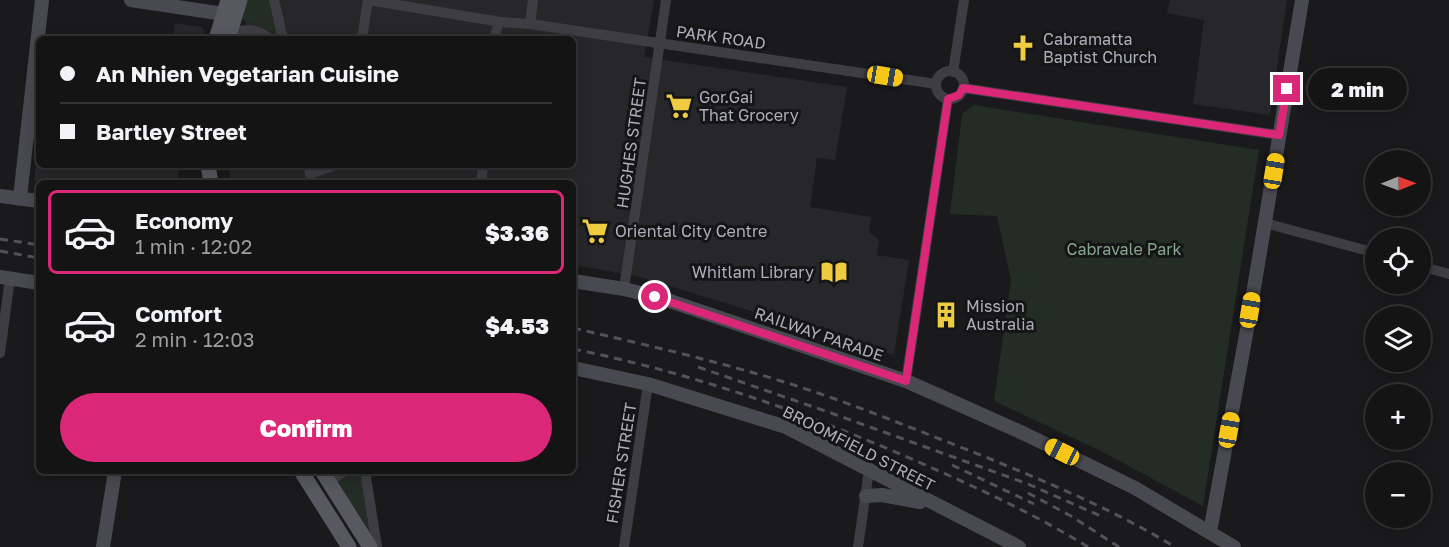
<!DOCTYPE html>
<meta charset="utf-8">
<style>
body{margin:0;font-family:"Golos Text",sans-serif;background:#212122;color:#f1f3f6;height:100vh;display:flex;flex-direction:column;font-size:22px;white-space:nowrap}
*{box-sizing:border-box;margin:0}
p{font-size:20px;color:#9d9ea0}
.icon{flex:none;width:33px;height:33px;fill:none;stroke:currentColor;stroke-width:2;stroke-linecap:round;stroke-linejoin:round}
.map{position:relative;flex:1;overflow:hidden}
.side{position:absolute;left:36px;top:180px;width:540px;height:294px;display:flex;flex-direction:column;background:#141415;border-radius:9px;box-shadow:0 3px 15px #0003,0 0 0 2px #333334}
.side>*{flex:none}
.hud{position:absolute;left:36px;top:36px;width:540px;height:132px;border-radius:9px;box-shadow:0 3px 15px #0003,0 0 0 2px #333334;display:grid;align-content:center;height:132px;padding:0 24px;background:#141415}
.needle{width:39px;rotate:89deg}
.fabs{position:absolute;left:1365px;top:150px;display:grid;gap:12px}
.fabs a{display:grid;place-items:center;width:66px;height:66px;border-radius:50%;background:#141415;box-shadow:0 3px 15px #0003,0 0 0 2px #333334;font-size:30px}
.end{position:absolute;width:27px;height:27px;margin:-14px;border:8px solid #db2777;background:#fff;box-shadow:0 0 0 3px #fff}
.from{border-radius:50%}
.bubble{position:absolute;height:42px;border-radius:21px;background:#141415;box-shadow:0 3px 15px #0003,0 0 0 2px #333334;font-size:20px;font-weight:800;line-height:42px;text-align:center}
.car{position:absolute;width:18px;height:36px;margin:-18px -9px;border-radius:8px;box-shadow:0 0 4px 2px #0007;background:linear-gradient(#f5c518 24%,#345 0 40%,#f5c518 0 76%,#345 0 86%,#f5c518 0)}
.hud b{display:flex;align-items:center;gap:21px;height:57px;font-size:22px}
.hud b+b{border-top:2px solid #333334}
.hud i{width:15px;height:15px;background:#f1f3f6}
ul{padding:10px 0 0;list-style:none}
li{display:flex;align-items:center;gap:18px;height:84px;margin:0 12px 9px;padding:0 12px;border:3px solid transparent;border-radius:9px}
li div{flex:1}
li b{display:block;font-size:22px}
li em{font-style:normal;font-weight:800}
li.active{border-color:#db2777}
li>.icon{width:54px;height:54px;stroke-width:1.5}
.primary-button{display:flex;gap:12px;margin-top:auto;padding:12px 24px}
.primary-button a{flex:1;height:69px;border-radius:36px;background:#db2777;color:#fff;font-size:24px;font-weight:800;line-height:69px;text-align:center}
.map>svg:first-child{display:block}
</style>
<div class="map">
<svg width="1449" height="547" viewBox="0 0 1449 547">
<rect width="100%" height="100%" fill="#1a1a1c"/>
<path fill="#272629" d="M254,0H654L644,57L847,87L835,160L817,158L810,207L871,217L869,232L879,240L877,255L909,260L894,355L637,276L573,265V183H232L227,165H573V39H240Z
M1170,0H1287L1270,115L1193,104L1204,20L1167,13Z
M175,23L202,27L206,39H173Z
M39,141V165H178L179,183H49L34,181Z"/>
<path fill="#242c26" d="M246,0H271L279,32L275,35L258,24L244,21L242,17Z
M974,105L1259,150L1203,506L1099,450L994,401L1011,280L997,216L950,214L962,114Z
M354,471H361L372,537L341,489L339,482Z"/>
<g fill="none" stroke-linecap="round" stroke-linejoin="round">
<path stroke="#3d3d43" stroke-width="10" d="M274,0L283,39
M368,0L501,22L530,24L936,84
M530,24L533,0
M230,34C246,28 256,28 270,39
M362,39L368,0
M494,39L498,25L501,22
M936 85a14 14 0 1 1 28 0a14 14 0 1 1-28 0Z
M953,72L964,0
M963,88L1279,135
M308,165L312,183
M310,174L335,165
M481,183L483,165
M1265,223L1376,253
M1420,266L1449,274
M624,289L666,0
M0,353L10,278
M906,381L948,99
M365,471L377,547
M330,482L345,471
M624,547L648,384
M858,547L869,470"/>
<path stroke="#494a51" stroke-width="14" d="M131,0L224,14
M0,196L39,201
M20,198L42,0
M0,277L39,283
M573,281L624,289L664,299L906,381L940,396L1025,434L1135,488L1234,547
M573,368L648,384L786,427L1019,547
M866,496L882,495L920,502
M1210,532L1248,324L1302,0
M103,547L115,471"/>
<path stroke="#575860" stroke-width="15" d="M216,39L228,0
M228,39L240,0
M208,165L211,183
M301,471L349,547
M322,471L370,547"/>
<path stroke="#52535a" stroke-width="3" stroke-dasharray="8 6" stroke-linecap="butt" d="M0,239L39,245
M0,251L39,258
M573,328C642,344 713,360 781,381C846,401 909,427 973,452C1042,480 1111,508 1175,547
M573,349C697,374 815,416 930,467C984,491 1038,516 1088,547
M698,367L831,413L1028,484L1105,518
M952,465L1034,504
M1028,493L1071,516L1119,547"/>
</g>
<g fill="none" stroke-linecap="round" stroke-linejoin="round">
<path stroke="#db2777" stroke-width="8" d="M655,297L906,381L948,99L959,95L963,88L1279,135L1287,89"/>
</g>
<defs>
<g id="church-bare" transform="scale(2.07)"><path d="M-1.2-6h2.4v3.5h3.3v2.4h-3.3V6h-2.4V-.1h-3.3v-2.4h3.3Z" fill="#eecb40" stroke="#151517" stroke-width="2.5" paint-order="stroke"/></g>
<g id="supermarket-bare" transform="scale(2.07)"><path d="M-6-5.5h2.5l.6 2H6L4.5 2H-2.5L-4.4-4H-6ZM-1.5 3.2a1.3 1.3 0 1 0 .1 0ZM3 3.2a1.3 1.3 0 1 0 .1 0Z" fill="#eecb40" stroke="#151517" stroke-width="2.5" paint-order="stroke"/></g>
<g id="library-bare" transform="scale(2.07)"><path d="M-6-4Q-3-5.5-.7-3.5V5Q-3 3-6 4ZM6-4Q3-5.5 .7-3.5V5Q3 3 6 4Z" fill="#eecb40" stroke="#151517" stroke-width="2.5" paint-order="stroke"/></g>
<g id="building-bare" transform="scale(2.07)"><path d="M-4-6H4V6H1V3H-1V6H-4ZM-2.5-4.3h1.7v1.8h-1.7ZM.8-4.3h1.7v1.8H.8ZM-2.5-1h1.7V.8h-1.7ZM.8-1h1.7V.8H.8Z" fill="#eecb40" stroke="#151517" stroke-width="2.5" paint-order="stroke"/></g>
</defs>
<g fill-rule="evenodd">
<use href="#church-bare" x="1023" y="48"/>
<use href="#supermarket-bare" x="679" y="106"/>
<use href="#supermarket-bare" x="595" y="231"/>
<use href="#library-bare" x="834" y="272"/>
<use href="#building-bare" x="946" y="315"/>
</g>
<g text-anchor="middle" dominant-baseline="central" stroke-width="6" stroke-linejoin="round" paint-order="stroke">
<g font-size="16" fill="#adafbb" stroke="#151517">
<text transform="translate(721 37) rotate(8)">PARK ROAD</text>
<text transform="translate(631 143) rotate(-82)">HUGHES STREET</text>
<text transform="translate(819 334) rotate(19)">RAILWAY PARADE</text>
<text transform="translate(859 448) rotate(27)">BROOMFIELD STREET</text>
<text transform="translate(621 463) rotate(-81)">FISHER STREET</text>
</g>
<g font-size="16" fill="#adafbb" stroke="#151517" text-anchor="start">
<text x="1043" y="39">Cabramatta<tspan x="1043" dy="18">Baptist Church</tspan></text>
<text x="699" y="97">Gor.Gai<tspan x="699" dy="18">That Grocery</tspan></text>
<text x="615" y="231">Oriental City Centre</text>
<text x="814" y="272" text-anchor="end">Whitlam Library</text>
<text x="966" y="306">Mission<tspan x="966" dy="18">Australia</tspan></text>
</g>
<g font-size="16" fill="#85a68b" stroke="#151517">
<text x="1124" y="249">Cabravale Park</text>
</g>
</g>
</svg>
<div class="fabs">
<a><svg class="needle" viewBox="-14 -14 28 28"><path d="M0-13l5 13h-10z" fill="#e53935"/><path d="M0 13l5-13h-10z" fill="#9d9ea0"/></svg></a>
<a><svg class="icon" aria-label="locate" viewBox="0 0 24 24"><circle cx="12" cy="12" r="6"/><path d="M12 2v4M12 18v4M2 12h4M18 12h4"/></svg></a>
<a><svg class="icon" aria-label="layers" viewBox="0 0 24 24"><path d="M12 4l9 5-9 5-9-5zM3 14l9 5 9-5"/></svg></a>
<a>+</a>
<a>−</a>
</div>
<i class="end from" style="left:655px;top:297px"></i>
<i class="end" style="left:1287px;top:89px"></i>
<div class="bubble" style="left:1308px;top:68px;width:99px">2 min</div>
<i class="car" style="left:885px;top:76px;rotate:99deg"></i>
<i class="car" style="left:1274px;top:171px;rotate:9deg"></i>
<i class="car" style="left:1250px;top:310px;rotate:9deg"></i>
<i class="car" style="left:1229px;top:430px;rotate:10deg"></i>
<i class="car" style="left:1062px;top:452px;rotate:297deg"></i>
<div class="hud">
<b><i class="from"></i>An Nhien Vegetarian Cuisine</b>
<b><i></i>Bartley Street</b>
</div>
<section class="side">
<ul>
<li class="active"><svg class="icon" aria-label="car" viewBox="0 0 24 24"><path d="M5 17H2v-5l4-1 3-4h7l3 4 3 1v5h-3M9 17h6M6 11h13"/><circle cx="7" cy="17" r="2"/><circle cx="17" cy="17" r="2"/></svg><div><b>Economy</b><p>1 min · 12:02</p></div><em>$3.36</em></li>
<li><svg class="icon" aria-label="car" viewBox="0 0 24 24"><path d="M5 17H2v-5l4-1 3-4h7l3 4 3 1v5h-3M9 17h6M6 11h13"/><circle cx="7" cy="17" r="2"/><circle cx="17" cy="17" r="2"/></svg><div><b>Comfort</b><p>2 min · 12:03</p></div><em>$4.53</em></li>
</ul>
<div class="primary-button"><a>Confirm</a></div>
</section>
</div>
